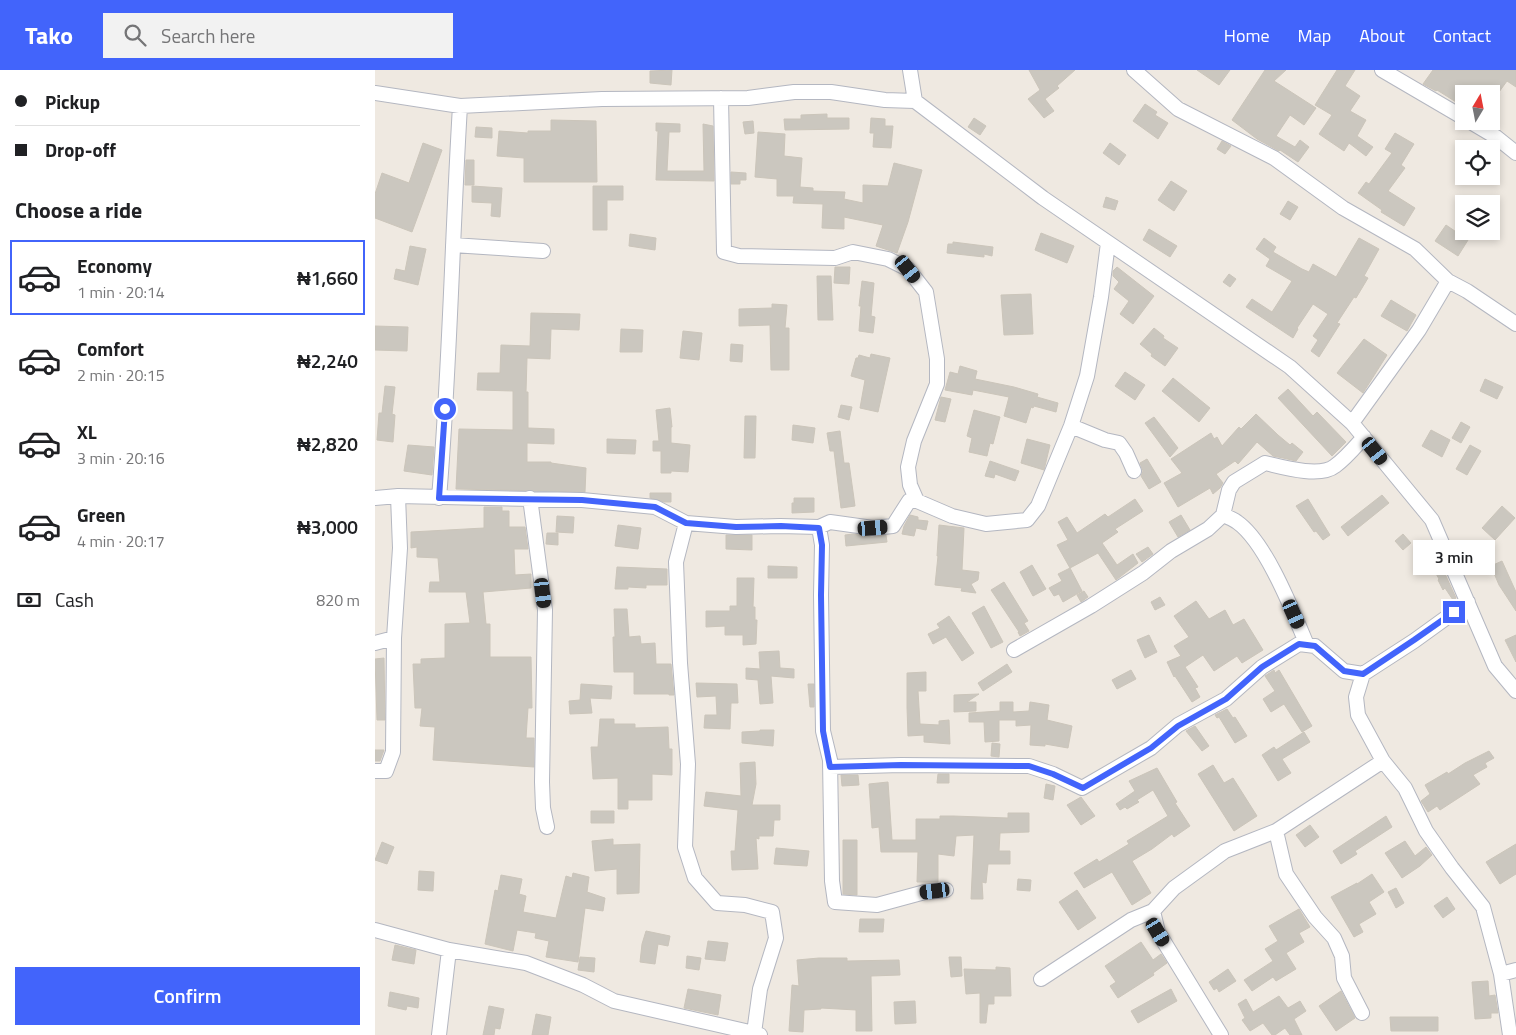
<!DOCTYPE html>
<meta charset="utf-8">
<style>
body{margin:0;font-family:"Titillium Web",sans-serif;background:#f2f2f2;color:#202124;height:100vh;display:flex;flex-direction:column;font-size:19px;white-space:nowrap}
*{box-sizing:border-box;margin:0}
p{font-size:16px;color:#757577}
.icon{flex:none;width:28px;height:28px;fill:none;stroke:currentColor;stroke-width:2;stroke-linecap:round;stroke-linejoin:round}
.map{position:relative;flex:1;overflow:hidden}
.drawer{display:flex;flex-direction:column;background:#fff;width:375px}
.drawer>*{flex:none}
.guide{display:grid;align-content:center;height:110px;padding:0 15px;background:#fff}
.needle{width:32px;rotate:10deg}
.fabs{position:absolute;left:1080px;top:15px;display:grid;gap:10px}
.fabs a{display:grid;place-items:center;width:45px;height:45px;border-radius:0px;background:#fff;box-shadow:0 2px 8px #0003;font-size:25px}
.end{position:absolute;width:22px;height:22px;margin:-11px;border:6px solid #4264fb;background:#fff;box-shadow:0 0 0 2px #fff}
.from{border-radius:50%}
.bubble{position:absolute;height:35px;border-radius:0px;background:#fff;box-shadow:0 2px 8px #0003;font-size:16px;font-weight:600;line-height:35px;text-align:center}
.car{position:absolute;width:15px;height:30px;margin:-15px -8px;border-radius:6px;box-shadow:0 0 4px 1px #0007;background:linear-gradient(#222 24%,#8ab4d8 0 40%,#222 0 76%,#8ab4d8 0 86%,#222 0)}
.guide b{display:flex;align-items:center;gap:18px;height:48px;font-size:19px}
.guide b+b{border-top:1px solid #e0e0e0}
.guide i{width:12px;height:12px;background:#202124}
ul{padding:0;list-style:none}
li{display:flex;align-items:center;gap:15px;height:75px;margin:0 10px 8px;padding:0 5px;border:2px solid transparent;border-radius:0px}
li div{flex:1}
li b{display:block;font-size:19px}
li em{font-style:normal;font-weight:600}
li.on{border-color:#4264fb}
li>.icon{width:45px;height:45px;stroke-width:1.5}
h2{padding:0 15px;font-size:22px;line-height:60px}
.pay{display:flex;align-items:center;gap:12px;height:55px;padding:0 15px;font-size:19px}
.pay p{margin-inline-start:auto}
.action{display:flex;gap:10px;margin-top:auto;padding:10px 15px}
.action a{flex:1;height:58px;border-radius:0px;background:#4264fb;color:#fff;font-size:20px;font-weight:600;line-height:58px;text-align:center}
header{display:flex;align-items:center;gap:30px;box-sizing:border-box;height:70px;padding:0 25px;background:#4264fb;color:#fff}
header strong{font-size:24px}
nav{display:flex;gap:28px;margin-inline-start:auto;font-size:18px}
.search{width:350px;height:45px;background:#f2f2f2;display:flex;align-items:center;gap:12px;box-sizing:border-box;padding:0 18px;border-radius:0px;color:#757577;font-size:19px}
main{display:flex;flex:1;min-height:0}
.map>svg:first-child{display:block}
</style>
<header>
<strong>Tako</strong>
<div class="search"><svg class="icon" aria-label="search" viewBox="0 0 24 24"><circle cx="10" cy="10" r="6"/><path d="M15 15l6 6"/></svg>Search here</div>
<nav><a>Home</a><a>Map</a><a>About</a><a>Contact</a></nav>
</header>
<main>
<section class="drawer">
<div class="guide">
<b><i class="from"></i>Pickup</b>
<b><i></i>Drop-off</b>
</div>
<h2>Choose a ride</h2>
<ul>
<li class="on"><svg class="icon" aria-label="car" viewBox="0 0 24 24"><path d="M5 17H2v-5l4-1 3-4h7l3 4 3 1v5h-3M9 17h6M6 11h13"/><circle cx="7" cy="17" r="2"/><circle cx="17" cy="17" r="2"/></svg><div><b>Economy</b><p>1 min · 20:14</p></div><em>₦1,660</em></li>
<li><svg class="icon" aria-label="car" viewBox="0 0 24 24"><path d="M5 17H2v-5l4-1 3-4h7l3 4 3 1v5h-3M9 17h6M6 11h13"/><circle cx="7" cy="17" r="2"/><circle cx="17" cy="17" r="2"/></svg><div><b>Comfort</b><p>2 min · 20:15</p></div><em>₦2,240</em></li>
<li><svg class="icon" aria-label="car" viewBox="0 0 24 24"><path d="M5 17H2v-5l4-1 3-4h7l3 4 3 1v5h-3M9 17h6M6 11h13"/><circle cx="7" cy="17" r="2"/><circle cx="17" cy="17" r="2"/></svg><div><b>XL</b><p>3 min · 20:16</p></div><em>₦2,820</em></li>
<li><svg class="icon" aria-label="car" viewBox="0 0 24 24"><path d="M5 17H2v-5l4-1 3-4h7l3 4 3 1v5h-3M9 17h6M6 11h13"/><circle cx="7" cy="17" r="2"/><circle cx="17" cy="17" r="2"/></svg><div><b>Green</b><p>4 min · 20:17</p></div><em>₦3,000</em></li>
</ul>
<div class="pay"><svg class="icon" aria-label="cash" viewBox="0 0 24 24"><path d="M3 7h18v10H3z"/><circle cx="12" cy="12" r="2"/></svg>Cash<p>820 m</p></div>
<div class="action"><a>Confirm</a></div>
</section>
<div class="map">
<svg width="1141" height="965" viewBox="0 0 1141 965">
<rect width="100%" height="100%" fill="#efe9e1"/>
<path fill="#cbc7bf" stroke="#cbc5ba" d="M297,0L296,15L275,13V1Z
M654,0H700L682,16L684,18L670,29L679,41L669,48L653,29L665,20Z
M822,0H855L844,15Z
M890,0H911L899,11L941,38L929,55L915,45L901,66L920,77L925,70L934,77L923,92L905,80L904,81L882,69L857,50Z
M962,0H980L970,16L985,26L975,41L991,50L982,66L998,77L991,86L974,73L969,81L944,64L957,45L940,35Z
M1058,0H1141V17L1132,11L1116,33V24H1089V37L1062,20L1061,21L1048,14Z
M770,34L782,42L780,45L793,53L783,69L758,51Z
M452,44V48H474V59L410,60L409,49H426V45Z
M496,48L510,49V56H518L516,78L498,77L499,63H495Z
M599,48L611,56L605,65L593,57Z
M176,50L221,51L222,112H149V88L122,86L124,61L153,63V61H176Z
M378,51L379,63L370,64L368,52Z
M281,53L305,54V62H294L292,101H329L328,54L338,56L339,111L281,110L283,61H281Z
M101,57L117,58V68L100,67Z
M383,62L410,64L409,86L427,88L425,117L438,118V121L470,122L469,129L488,133V115L513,116L519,93L547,100L533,152L522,183L501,176L508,155L469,147V159L447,158L448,134L418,133L419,126H402V109L380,107Z
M1020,63L1039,74L1026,95L1030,98L1013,121L1040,138L1029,156L1006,142L1007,140L983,123L991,112L994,114L1017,83L1010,79Z
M847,71L856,76L850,84L842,79Z
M48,73L67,80L37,162L0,148V124L7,103L34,113Z
M735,73L751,85L744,95L728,83Z
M91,90H99V115H90Z
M356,102L371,103V110H365V114H356Z
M796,111L812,121L799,141L783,130Z
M97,116L127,118L125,147L116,146L117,133L97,132Z
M218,116H248V130H232V160H218Z
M731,127L743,131L740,140L728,137Z
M913,131L923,137L915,150L905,144Z
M1071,155L1093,170L1083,186L1060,171Z
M774,159L802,176L795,187L768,170Z
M666,163L699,176L692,193L660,180Z
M255,164L281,168L280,180L254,176Z
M889,168L901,177L898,182L927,199L934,202L938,194L961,207L984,168L1004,179L989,206L993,208L981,228L979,227L962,253L965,254L944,287L936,281L943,270L938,266L953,244L938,234L922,258L923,259L918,268L871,237L877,229L897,242L917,211L891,196L895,189L881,179Z
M578,172L618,177L617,186L609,184V187L572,183L573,174H578Z
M35,176L51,179L43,215L19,209L21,199L30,201Z
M460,197H475L474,214L459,213Z
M742,197L779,226L758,254L745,244L754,231L739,219L744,212L738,206V201Z
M854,204L861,209L855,217L848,212Z
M442,206H456L458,250H443Z
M487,211L499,213L496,246L500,247L498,263L484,261L486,236H484Z
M656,224L658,264L629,265L626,225Z
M1016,230L1041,245L1032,261L1006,246Z
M397,234L412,235L410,258H414V300H396L395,255L364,256V239L397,238Z
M156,243L205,244L204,260L176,259L175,289L152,288L151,322H153V358L179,359V374L152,373V392H176V393L211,398L210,422L81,419L84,359L138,360V321L102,320L103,303H125L126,275L155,276Z
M0,256L33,257L32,281L0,280Z
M779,258L789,266L788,268L803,278L790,296L776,286L777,284L765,274Z
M246,259L268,260L267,282H245Z
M308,261L327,263L324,290L305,288Z
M989,269L1012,285L988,323L962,303Z
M356,274L368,275L367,292L355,291Z
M496,284L515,288L503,342L485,338L490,310L476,306L481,288H483L484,285L495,288Z
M585,296L602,301L600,309L639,317L663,324L662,327L683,333L681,342L659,336L658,338L656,337L651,353L629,346L634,327L598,320L597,325L570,320L575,302L583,304Z
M750,302L770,315L760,330L740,316Z
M798,308L835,338L824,352L787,321Z
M1110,309L1128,317L1122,329L1105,321Z
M10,316L20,317L17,344L20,345L18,372L2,370L4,343H7Z
M913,319L938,346L942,342L971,372L957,386L903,328Z
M566,327L576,329L570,352L560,350Z
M466,335L477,337L474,350L463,347Z
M295,338L297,357H296V373L315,375L313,402L296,401V403H286V381H278V371H284L281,340Z
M599,340L625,347L618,374L615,373L612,386L594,382L597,368L592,366Z
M881,344L903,365L915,375L917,373L928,382L921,391L908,388L898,386L882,372L863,394L860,391L841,404L848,413L845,418L838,424L835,418L803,437L789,413L807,403L796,389L836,363L839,369L842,367L847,376L864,357L866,359Z
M370,346H381L380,388H369Z
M779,347L803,378L795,387L770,353Z
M1086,352L1095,357L1086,373L1077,368Z
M418,355L440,358L438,373L417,370Z
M1056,360L1075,370L1067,387L1047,376Z
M465,361L469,393H474L480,436L466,438L459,381H455L452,363Z
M232,369L261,370L260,384L232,383Z
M652,369L675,375L669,400L646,393Z
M33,375L59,377L57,405L29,401Z
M1095,375L1106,381L1092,405L1081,399Z
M772,389L786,412L774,419L766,406L768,401L765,393Z
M615,391L644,401L640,411L620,404L619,408L610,406Z
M275,423H296V432H289L275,428Z
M1007,425L1014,433L973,466L966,457Z
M419,428H439V442L417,443V433H419Z
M760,429L768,441L740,459L743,462L727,473L742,495L758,484L763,493L741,510L723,483L695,498L682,475L693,470L683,452L692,447L702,463L730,444L733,447Z
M933,429L955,465L948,470L941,461L939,462L921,436Z
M1127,436L1140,448L1120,470L1107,458Z
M109,437H127V441H134V457H150L153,479H139L140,505L156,504V518L108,522L111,554H115V587H156L157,638H153L151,668H159V697L58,690L60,657L45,656L47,638H40L38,594H46V589L70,588V554L95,553L91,522H54L55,512H65L63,488L42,487V477L36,478V462L109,458Z
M535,445L543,447V450L553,451L551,460L541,458L539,466L527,464L529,456Z
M806,445L815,460L803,467L794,452Z
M182,446L199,447L198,463L181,462Z
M243,455L266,458L263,479L240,476Z
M564,455L589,458L587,500L604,502L603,510L596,514L601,523L586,521L587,518L560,515L563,486H562Z
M172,463H183V475L171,474Z
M478,464L497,467L511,465L512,472L471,476L470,465Z
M1028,464L1036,473L1028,480L1020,471Z
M351,465H377V480L351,479Z
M773,477L778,484L767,492L761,484Z
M1127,491L1141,522V541L1124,515L1116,496Z
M657,495L671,519L658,526L645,502Z
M1066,495L1081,528L1078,530L1070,518L1068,520L1063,510L1064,509L1059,500Z
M393,496L422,497V508H393Z
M242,497L292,499V515H271V518L253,517V519H240Z
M695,498L707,521L688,532L684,524L679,526L674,518L687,511L683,504Z
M362,508H379L378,537H380V550H382L381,574L368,575V565H350V556L331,557V541H355V536H362Z
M629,512L653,551L649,553L654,561L645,566L643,562H644L616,520Z
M709,521L713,527L706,532L702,525Z
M785,527L790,535L780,540L776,532Z
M821,531L834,549L850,540L858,555L869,549L888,580L867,593L862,586L839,601L828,585L810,597L823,617L820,618L825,627L817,632L800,606L799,607L792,592L806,586L799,576L814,567L799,546Z
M609,536L628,572L616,578L597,543Z
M239,539H252L254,567L265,566L266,574L280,573L281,594H296L299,625H294V624H259V602H239L238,567H240Z
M574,546L599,583L587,591L571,567L558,574L553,564L565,558L562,554Z
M774,565L782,582L770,588L762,570Z
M1141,565V592L1130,570Z
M404,581L405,598L419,599V608L396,606L398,633L385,634L383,610L371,609V598L385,599L384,582Z
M9,588L10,650H2L0,589Z
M632,594L637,602L608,621L603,613Z
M756,600L761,609L742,619L737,610Z
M899,600L900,603L904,600L937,656L927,662L909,634L896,642L888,629L900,621L890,606Z
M551,602V621H543L545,654L564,655V651L574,650L575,674L549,672V665L533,666L532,637V603Z
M321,613L362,614L363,633H356L355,659L329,658L330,645H342L341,626L322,627Z
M206,614L237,616L236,629L215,628L217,643L195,644L194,631L205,630Z
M433,614H439V637H435Z
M604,624L592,632H601V641L579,642V625Z
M625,632H638V642L654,641L655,632L674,635L672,650L697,656L693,678L670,674V676L655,675L656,655L641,656V650H624V671L610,672L609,652H594V643L625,641Z
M852,639L858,648L860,647L872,666L860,673L844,647L842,648L840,645Z
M225,649H239V654H260V658L293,657L294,679H297V705L277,704V730H253V739H243V708L218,709L216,677H223Z
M820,656L834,676L827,681L811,661Z
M385,660H399L398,676L367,673V662L385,661Z
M929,662L935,672L907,689L916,703L903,711L887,685L899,677L901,680Z
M617,673L625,674L624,687L616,686Z
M0,680H9L5,691H0Z
M1114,681L1119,688L1110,693L1112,697L1098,705L1105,714L1065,740L1062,736L1053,742L1046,731L1055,724L1050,715L1072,702L1073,704L1090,693Z
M380,692L381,714L377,735H405V750H399L398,766H384V769L381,768L383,799L357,800L356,781H360L363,740L329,736L331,722L366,726L365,693Z
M838,695L849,713L858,708L882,746L859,761L823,704Z
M782,698L802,732L800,733L815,756L799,767L797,764L777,779L757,791L776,823L757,835L737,802L709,818L699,803L722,789L724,792L754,774L752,771L793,746L778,720L762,730L764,732L752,739L750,737L745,740L741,734L760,721L754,711Z
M563,704H574V713H562Z
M466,705H483L484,715L467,716Z
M513,712L517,770H541V749H565V746H578L633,748V743H654V762L625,763L624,781H635V794H613L611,813L607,812L608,829H596L599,765L581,766L579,786L563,784V812H542L543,782H506L504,757L497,758L494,714Z
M671,714L680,716L678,730L669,728Z
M706,727L720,746L706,755L692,735Z
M216,741H239V753H216Z
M1011,746L1017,757L980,781L982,784L966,794L958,781Z
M935,755L944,767L930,777L921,765Z
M238,769V775L265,774L264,823L242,824V799L220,801L217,771Z
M468,770H482V825L468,824Z
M1030,771L1040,786L1051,777L1057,785L1045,796L1027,808L1010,783Z
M7,772L19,777L12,794L0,790Z
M1141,774V804L1125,814L1111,792Z
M401,778L434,781L432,796L399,794Z
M44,801L59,802L58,821L43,820Z
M198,803L214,807L212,822L230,828L228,841L210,838L203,892L171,887L174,871L160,868L161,863L142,860L138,881L110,874L120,820L123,821L126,805L147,809L144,824L151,826L148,842L181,848L191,806L197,808Z
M997,804L1009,822L994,832L1001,844L984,854L988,862L979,867L956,827L982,813V814Z
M643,809L656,810L655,821L642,820Z
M1021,818L1029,833L1021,838L1013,822Z
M702,820L721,848L703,860L684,832Z
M1072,827L1080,839L1068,848L1059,836Z
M924,839L935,857L924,863L929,872L911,883L921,899L901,911L898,907L877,921L869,910L898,891L890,879L903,871L894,856Z
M485,849H509L508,862H484Z
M271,861L295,866L293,876L283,874L280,894L265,892L267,874Z
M333,871L353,873L350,891L330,889Z
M766,872L778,890L786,884L792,893L778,903L779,905L743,928L735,916L741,912L730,896Z
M20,875L41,880L39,894L17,890Z
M312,886L326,888L324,900L311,898Z
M205,887L220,888L219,902L203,900Z
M574,887H586L587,906L576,907Z
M444,888H472V891L524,890L525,905L496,906L497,961H481V940L446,938V939L429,940L428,962L414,961L417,915L424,916L422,890Z
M621,897L635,898L636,926H619V934H613L611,953H605V923L591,924L589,899L621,900Z
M853,899L861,911L844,922L842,918L839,920L834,912Z
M1113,911L1114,926L1120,925L1123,943H1116V948L1100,949L1097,912Z
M313,919L346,925L343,945L309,938Z
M796,919L802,931L763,953L756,941Z
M966,921L980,948L961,961L944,936Z
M15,922L44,928L43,938L32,936L31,940L13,936Z
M904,926L913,938L925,931L931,941L919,949L927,965H915L910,958L900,965H897L888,953L875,961L867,950L870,948L863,934L871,929L878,942Z
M540,931L541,953L520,954L519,932Z
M114,936L129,939L125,959L120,958L119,965H108Z
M161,944L176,947L173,965H157Z
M1015,947H1063V961H1016Z"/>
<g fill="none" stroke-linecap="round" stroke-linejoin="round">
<g stroke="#b4b7c1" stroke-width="16">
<path id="street" d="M535,0L540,31
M759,0L803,39L899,88L968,138L1040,179L1073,211L1092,221L1141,254
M1007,0L1089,48
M0,23L85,36L227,29L373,28L419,22H456L510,30L540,31L668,128L915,297L977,353L1057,450L1120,596L1141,621
M346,28L349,182L364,186L460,188L478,182L513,189L533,199L551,222L562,289V314L539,371L533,397L535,415L542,431
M1094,51L1121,67L1141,83
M78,175L168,181
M977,353L1044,260L1073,211
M696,356L730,370L744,373L751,383L759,401
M0,428L23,426L207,430L280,437L311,453L361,457L405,456L444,457L447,475L446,525L448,661L455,690L457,811L460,832L502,835L550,822L571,820
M64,428C75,297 77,167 85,36
M155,428L170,540L167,712L168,738L172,757
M848,445C853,447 858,449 862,452C891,472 918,542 932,575
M311,453L301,492L305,593L313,694L310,777L320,808L342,833L370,835L397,842L401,868L385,919L379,963L385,965
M444,457L455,452L498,458L518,456L534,431H542L577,446L611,454L652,450L663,436L696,356L712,306L726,227L733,173
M0,573L19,568L25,478L23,426
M639,580L716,536L768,503L796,481L833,459L848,445L854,420L859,412L890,393C907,397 945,408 960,396C971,388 980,377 989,367
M1008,691L1030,718L1051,761L1077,798L1108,837L1126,904L1135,965
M455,697L526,695L654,696L678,704L707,718L776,678L803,655L851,629L887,597L924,574L940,576L969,601L988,604L1039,571L1093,532
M0,701H11L18,682L19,568
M901,761L911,804L940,847L959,868L967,886L969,908L987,943
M778,841L783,862L846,965
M0,860L74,880L64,965
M74,880L151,893L208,915L239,931L379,963
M1126,904L1141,900
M666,909L756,850L778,841L799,818L850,781L901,761L1008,691L983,645L981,627L988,604"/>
</g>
<use href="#street" stroke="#fff" stroke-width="14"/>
</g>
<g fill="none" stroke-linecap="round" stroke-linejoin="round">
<path stroke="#4264fb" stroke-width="6" d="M70,339L64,428L207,430L280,437L311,453L361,457L406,456L444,458L447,475L446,525L448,661L455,697L526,695L654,696L678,704L708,718L776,678L803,656L851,629L887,597L924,574L940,576L969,601L988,604L1039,570L1079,542"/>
</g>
</svg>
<div class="fabs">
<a><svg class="needle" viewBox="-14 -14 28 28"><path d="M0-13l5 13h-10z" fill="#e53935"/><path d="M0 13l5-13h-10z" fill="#757577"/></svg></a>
<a><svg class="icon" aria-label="locate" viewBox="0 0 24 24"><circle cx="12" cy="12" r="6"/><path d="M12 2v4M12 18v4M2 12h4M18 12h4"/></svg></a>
<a><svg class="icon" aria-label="layers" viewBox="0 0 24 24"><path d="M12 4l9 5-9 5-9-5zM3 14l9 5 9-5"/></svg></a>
</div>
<i class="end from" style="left:70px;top:339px"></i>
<i class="end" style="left:1079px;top:542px"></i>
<div class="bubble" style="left:1038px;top:470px;width:82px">3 min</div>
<i class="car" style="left:533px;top:199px;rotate:142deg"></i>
<i class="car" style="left:1000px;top:381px;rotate:141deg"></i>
<i class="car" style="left:498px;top:458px;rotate:86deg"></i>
<i class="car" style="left:168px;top:523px;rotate:173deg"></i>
<i class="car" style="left:919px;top:544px;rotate:156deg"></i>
<i class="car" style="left:560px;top:821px;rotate:263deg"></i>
<i class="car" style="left:783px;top:862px;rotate:149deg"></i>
</div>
</main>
